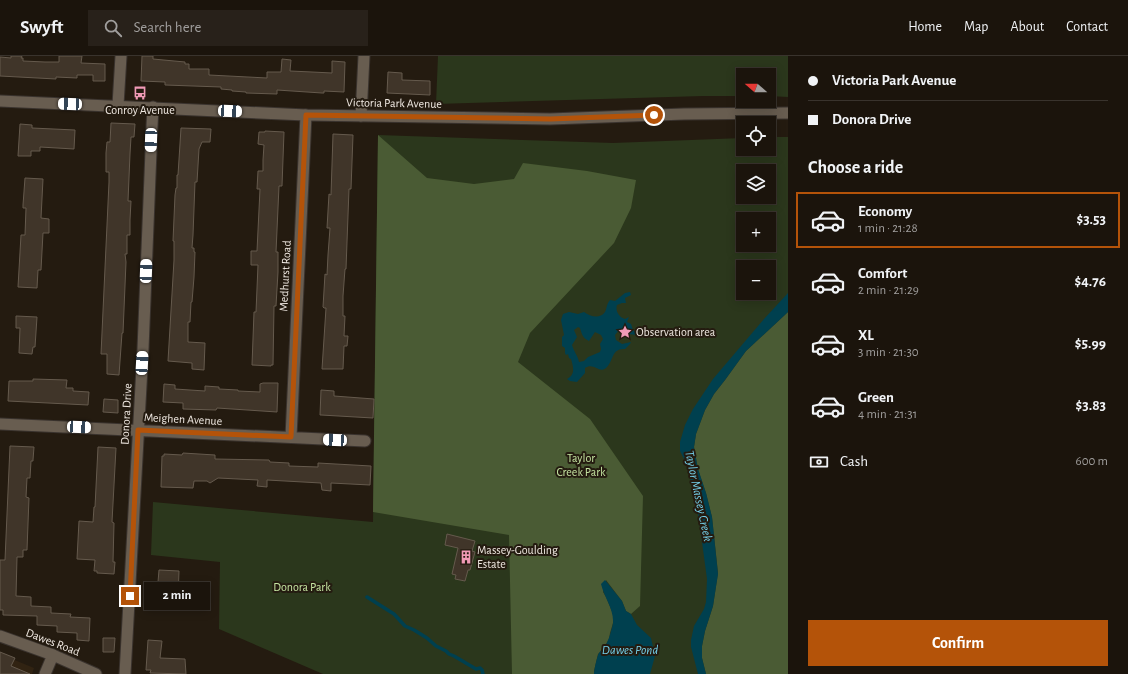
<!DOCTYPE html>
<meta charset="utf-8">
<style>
body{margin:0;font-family:"Alegreya Sans",sans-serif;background:#28211a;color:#f1f3f6;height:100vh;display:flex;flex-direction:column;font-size:15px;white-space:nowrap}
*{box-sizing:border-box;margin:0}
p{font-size:13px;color:#a09e9d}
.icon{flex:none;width:22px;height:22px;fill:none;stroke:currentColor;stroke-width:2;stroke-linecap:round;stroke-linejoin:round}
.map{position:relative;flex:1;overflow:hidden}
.sheet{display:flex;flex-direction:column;background:#1b140c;width:340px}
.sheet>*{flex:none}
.top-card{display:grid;align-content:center;height:88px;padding:0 20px;background:#1b140c}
.needle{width:26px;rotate:290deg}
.fabs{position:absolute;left:736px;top:12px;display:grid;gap:8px}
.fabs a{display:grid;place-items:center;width:40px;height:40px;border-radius:0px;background:#1b140c;box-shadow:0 2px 10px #0003,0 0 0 1px #39332d;font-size:20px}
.end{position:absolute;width:18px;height:18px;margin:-9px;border:5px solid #b45309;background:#fff;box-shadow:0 0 0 2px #fff}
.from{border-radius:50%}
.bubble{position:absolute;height:28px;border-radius:0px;background:#1b140c;box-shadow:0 2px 10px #0003,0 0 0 1px #39332d;font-size:13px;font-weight:600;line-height:28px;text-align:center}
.car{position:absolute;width:12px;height:24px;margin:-12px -6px;border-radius:5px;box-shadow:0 0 3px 1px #0007;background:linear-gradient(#fff 24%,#345 0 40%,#fff 0 76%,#345 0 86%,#fff 0)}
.top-card b{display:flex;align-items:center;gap:14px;height:38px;font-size:15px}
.top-card b+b{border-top:1px solid #39332d}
.top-card i{width:10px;height:10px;background:#f1f3f6}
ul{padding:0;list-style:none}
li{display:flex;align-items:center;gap:12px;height:56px;margin:0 8px 6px;padding:0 12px;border:2px solid transparent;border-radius:0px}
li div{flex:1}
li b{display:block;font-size:15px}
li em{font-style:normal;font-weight:600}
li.on{border-color:#b45309}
li>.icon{width:36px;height:36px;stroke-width:1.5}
h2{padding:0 20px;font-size:18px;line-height:48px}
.pay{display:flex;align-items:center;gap:10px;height:44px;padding:0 20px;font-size:15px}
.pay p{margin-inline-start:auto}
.cta{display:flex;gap:8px;margin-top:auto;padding:8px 20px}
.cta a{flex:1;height:46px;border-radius:0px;background:#b45309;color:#fff;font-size:16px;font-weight:600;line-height:46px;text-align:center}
header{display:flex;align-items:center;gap:24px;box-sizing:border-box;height:56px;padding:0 20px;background:#1b140c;border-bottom:1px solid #39332d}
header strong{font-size:19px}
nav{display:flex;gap:22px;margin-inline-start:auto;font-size:14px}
.search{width:280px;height:36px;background:#28211a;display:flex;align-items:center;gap:10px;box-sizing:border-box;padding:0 14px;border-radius:0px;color:#a09e9d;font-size:15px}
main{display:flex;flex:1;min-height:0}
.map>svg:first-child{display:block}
</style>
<header>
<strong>Swyft</strong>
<div class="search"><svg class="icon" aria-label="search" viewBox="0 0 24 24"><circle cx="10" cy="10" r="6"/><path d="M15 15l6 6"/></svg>Search here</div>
<nav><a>Home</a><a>Map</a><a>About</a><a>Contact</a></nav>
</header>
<main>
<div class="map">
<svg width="788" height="618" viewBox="0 0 788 618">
<rect width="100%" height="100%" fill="#241b10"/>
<path fill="#312312" d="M0,598L34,612L32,618H0Z"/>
<path fill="#2b371c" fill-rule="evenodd" d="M438,0H788V41L769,40V19H743V40H703L436,48Z
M378,79L613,87L743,82V93H769V81H788V618H323L219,573L220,506L151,499L153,446L373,466ZM743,115H769V141H743ZM743,163H769V189H743ZM743,211H769V237H743Z"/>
<path fill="#4a5b34" d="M378,79L427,122L474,128L514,123L523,107L587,115L636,124L631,152L614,187L530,277L518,306L590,363L643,440L640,550L631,558L626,555L622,545L606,524L603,536L606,541L613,558V567L610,577L609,583L604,592L598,598L594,615V618H512L509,479L373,456Z
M788,256V618H706L702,602V590L705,575L713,550L718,517L712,461L706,437L698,413L695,397L694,391L696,378L705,354L714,338L725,324L746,295Z"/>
<path fill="#00404f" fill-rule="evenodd" d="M630,236L631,239L625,242L626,247H622L617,249C615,255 619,261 625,263L629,261L627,266L631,268L633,274L638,279L628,278V276L626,274H619L615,279L616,284L622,288L631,286L630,288L625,293C611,292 614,305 606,312C599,318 594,306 585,312V317L577,326L570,325L567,323C576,319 573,310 571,303L569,302L568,298L566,299L565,297V292L562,290V281L564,279L561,264L563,258L569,256L578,258L584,256C590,260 599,264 605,256C607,252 606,249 610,244L615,245L625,237ZM578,271L580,272C582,279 583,282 589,285L595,276L601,279L603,283L600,288L601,293L600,296L588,301L584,305L579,306C578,300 574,296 572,289L577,281L574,274Z
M788,237V256L746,295L725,324L714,338L705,354L696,378L694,391L695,397L698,413L706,437L712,461L718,518L713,550L705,575L702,590V602L706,618H698L691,591V584L694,570L704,553L706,546L707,523L699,464L688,411L680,395V386L685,369L693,353L713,323L764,263Z
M605,524L622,545L626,555L631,558L637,569L651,582L655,600L650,618H594C594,614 597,600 599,597C601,594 604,593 605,590C609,584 612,573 613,567C614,553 604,541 601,528Z"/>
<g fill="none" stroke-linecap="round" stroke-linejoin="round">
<path stroke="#00404f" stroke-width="3.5" d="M367,541L394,558L405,570L414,574L427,582L436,590L446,595L449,598L454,600L476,613L480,612L482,614L483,618"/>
</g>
<path fill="#403529" stroke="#655a4d" d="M11,0H22L21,2H23V5L45,6H59V0H82L81,7L105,8V25H93V19H77V22L56,21V23L0,20V1L11,2Z
M142,0H153V3L185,6V8H189V13H209V19L267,22V16H281L282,3L291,4L290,15L312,16L332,17V5L345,6L344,36L324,35V37H322L277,34V38L246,37V36L232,35V34L221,33V31L165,29V26L141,25Z
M388,16L402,17V24L430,25V39L387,37Z
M111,67L135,68L134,81H131L130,98L128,145H131L130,164V179H127V198H125L126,206L123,277H122L119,319L107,318V298H101L109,126V116H106V97L107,86H110Z
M20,68L32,69V72L75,74L74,93L40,91V95H31V100H18Z
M181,72L211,73L210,86H202L199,93L197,126H195L193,179L192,192H194V196H195L194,221L192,246H191L190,266H188V286L205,287L204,314L192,313V307L168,305L174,204V185H173L175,139L176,132H177V119H178Z
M265,75L284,76L282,130H279L276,196H278V216L276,250H274L273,309H271V310L252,309L254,256H256L258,209H251V195H257L260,133H257L258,115H263V104L264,89L258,88L259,76H265Z
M333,78L353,79L351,133H349L346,213H345L343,240V260H345L344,280H348L347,290H344L343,313H322L326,252H324L323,251L325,218L327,219L328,199L330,172H327L329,138L331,139Z
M25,122L43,123L41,162L49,163V177H43L41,214H38L37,232L18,231L21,179H25L26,152H23V149Z
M16,260L37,261L35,291H33L32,298L19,297L20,272H16Z
M33,323L67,324L66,332H73V335L89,336L88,349L8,345L9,325H33Z
M263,327H278L277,356L217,352L216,354L183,353V347L163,346L164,328L175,329V333L205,335V330L219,331V333L238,334V335L260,336V328Z
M321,334L334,335V340L374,343L373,362L321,359H320Z
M104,343L118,344V357L103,356Z
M10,390L34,391L33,404V405H31L30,422H27L26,441L29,442L27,494H23V501H17L16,540L31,541V550L51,551V557L71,558L70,561L90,562L89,585L77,584V577L57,576V570L37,569V560L3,559V554H0V504H5Z
M98,391L116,392L112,466L114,467L113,506H115L114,518L97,517V515H94L95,504L77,503L79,465L93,466L94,451H95Z
M183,397L215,399V403L269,404L270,406L289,407V410L318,411V407L371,410L370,429L331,427V435L322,434L321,427L267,424V431L257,430L258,424L218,422L210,427L207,425H194L193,432L161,431L162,400H164V398L182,399Z
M447,478L475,485L472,495L475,496L470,514H468L465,525L455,523L456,519L452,518L458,492L445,489Z
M159,514L179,515L178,541H180V549H178V554L161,553V552H159L161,526H158Z
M103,582H115L114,596H103Z
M148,584L162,585L160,602L185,603L186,618L150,617L151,614H146Z
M0,596L15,602L11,610L30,618H0Z"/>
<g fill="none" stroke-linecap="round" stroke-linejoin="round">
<g stroke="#3a332e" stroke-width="13">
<path id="minor" d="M118,49L121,0
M361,60L364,0
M0,368L365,385
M291,381L306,59
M45,618L53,599
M125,618L143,293L152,70L153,51"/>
</g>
<g stroke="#3a332e" stroke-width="13">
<path id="tertiary" d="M0,580L53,599L96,618"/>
</g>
<g stroke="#3a332e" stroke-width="13">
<path id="secondary" d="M0,45L306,59L550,63L684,58L788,57"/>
</g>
<use href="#minor" stroke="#685d50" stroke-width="11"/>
<use href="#tertiary" stroke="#685d50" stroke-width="11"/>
<use href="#secondary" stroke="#685d50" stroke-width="11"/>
</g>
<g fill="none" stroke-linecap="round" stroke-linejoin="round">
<path stroke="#b45309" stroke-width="5" d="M130,540L138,374L291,381L306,59L550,63L654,59"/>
</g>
<defs>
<g id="bus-bare" transform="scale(1.08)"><path d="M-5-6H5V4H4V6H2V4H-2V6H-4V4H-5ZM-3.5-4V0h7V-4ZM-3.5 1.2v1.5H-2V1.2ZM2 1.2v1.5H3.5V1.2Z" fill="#f09ab6" stroke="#241b10" stroke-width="2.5" paint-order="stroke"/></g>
<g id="sight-bare" transform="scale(1.08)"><path d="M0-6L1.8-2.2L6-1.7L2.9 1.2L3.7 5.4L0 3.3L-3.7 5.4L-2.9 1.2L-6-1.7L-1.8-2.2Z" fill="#f09ab6" stroke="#241b10" stroke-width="2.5" paint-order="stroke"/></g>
<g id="building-bare" transform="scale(1.08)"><path d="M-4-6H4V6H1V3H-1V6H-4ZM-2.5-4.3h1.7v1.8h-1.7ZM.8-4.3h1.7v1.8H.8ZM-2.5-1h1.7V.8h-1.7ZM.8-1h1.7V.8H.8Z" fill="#f09ab6" stroke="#241b10" stroke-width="2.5" paint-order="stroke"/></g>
</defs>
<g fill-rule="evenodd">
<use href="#bus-bare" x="140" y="37"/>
<use href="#sight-bare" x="625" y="276"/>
<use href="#building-bare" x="466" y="501"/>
</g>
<g text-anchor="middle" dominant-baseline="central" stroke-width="4" stroke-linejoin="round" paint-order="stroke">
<g font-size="12" fill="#f0e9e2" stroke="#241b10">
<text transform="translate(394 47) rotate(1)">Victoria Park Avenue</text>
<text transform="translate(285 220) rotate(-87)">Medhurst Road</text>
<text transform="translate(126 358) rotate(-87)">Donora Drive</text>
<text transform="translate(183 363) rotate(3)">Meighen Avenue</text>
<text transform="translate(53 586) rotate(21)">Dawes Road</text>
</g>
<g font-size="12" fill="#f0e9e2" stroke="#241b10" text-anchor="start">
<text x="140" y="54" text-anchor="middle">Conroy Avenue</text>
<text x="636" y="276">Observation area</text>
<text x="477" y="494">Massey-Goulding<tspan x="477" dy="14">Estate</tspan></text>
</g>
<g font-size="12" fill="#c5e4a1" stroke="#241b10">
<text x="581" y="402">Taylor<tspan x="581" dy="14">Creek Park</tspan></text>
<text x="302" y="531">Donora Park</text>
</g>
<g font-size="13" font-style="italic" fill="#74cee8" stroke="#241b10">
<text transform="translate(698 440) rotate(78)">Taylor Massey Creek</text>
<text x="630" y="594">Dawes Pond</text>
</g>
</g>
</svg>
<div class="fabs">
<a><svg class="needle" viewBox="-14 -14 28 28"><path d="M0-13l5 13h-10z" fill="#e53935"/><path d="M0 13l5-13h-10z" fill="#a09e9d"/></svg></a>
<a><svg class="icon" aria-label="locate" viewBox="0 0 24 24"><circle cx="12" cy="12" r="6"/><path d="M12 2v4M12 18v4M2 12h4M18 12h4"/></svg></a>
<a><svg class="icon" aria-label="layers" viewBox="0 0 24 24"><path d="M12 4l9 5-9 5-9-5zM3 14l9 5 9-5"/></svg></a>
<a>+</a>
<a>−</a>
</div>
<i class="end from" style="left:654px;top:59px"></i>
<i class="end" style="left:130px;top:540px"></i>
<div class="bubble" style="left:144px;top:526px;width:66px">2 min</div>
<i class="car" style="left:70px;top:48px;rotate:272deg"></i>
<i class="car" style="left:230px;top:55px;rotate:93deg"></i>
<i class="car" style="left:151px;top:84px;rotate:182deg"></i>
<i class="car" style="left:146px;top:215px;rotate:2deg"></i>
<i class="car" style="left:142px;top:307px;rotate:3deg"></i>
<i class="car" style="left:79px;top:371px;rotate:93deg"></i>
<i class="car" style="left:335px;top:384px;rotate:273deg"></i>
</div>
<section class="sheet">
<div class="top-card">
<b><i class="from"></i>Victoria Park Avenue</b>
<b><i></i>Donora Drive</b>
</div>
<h2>Choose a ride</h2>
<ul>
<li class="on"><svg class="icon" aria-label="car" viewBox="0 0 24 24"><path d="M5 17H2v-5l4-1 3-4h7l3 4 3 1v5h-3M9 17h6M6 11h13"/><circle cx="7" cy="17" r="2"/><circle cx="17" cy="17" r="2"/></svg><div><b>Economy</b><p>1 min · 21:28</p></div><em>$3.53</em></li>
<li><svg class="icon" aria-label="car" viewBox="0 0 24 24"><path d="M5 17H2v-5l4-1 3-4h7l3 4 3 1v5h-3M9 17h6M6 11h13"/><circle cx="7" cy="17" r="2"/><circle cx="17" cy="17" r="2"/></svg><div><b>Comfort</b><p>2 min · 21:29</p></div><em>$4.76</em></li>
<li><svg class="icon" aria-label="car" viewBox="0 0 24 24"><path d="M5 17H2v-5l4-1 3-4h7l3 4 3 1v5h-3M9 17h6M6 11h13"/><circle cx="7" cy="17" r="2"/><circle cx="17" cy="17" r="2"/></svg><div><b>XL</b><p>3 min · 21:30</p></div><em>$5.99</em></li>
<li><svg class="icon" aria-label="car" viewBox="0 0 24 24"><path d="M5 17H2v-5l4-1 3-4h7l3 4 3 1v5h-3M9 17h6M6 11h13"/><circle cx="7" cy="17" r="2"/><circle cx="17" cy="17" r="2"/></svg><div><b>Green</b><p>4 min · 21:31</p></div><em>$3.83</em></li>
</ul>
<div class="pay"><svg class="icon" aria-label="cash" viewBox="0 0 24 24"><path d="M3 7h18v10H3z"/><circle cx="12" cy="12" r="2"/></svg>Cash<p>600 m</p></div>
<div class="cta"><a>Confirm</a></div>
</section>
</main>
